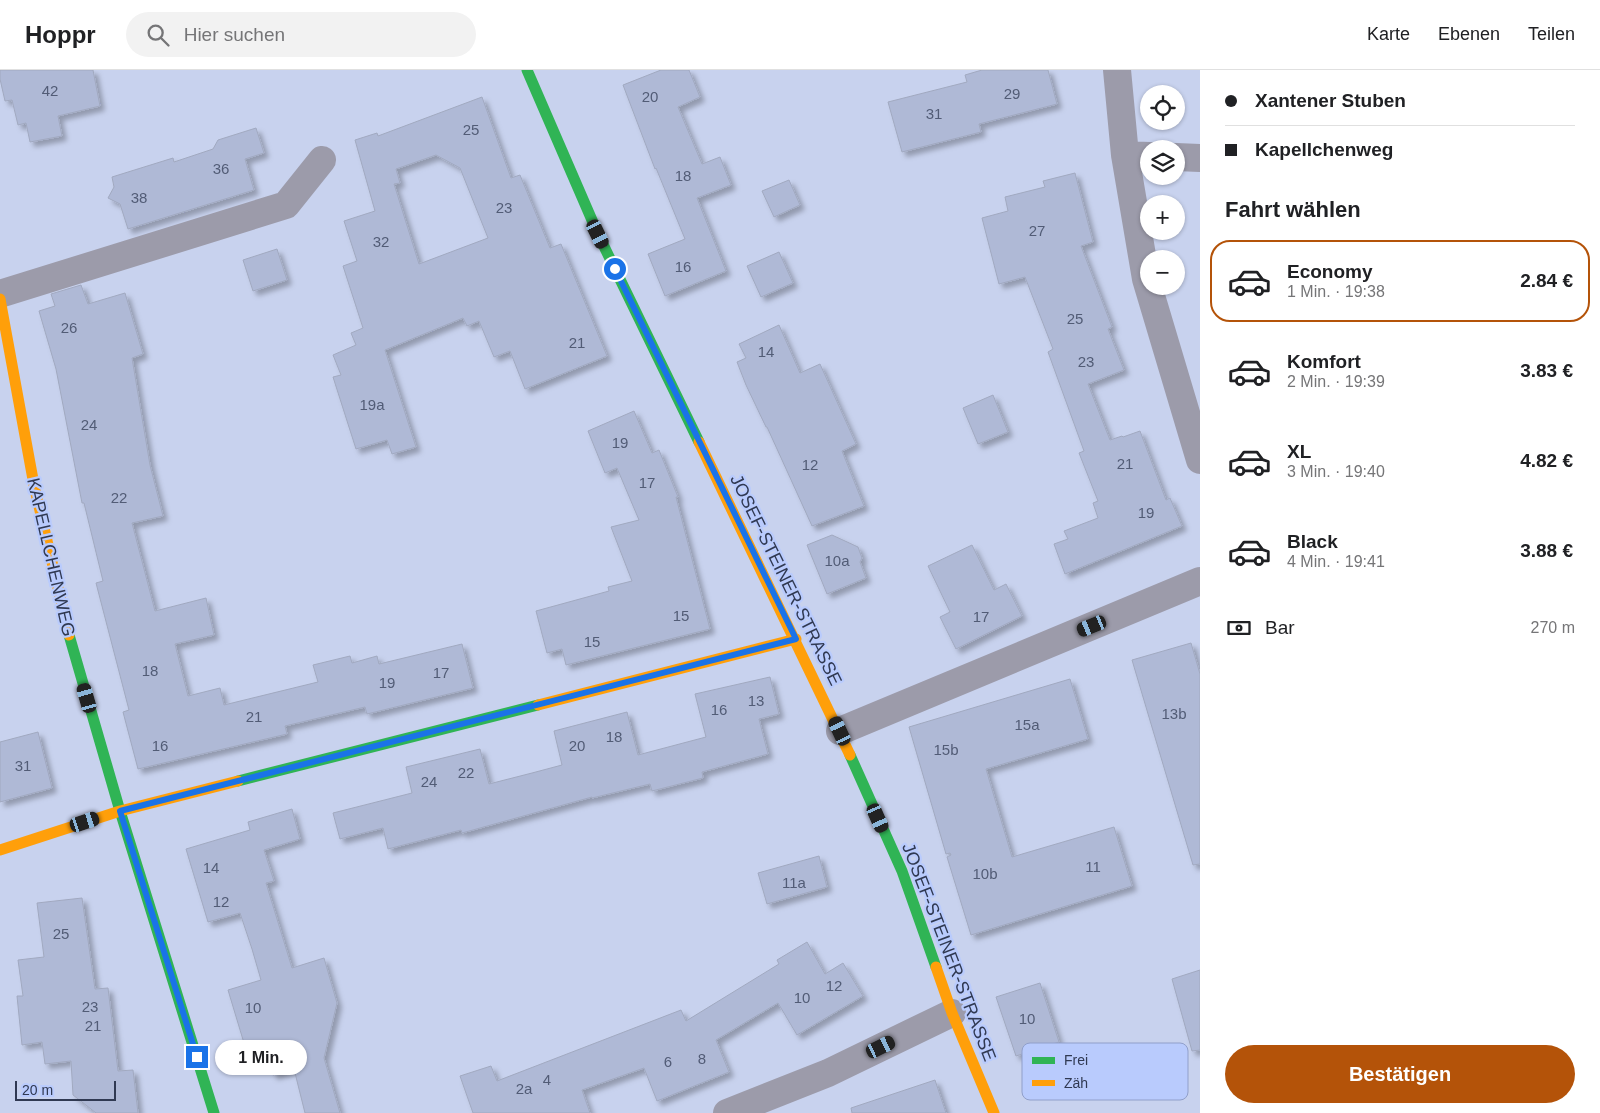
<!DOCTYPE html>
<html lang="de">
<meta charset="utf-8">
<style>
body{margin:0;font-family:Arial,sans-serif;background:#f2f2f2;color:#202124;height:100vh;display:flex;flex-direction:column;font-size:19px;white-space:nowrap}
*{box-sizing:border-box;margin:0}
p{font-size:16px;color:#757577}
.icon{flex:none;width:28px;height:28px;fill:none;stroke:currentColor;stroke-width:2;stroke-linecap:round;stroke-linejoin:round}
.map{position:relative;flex:1;overflow:hidden}
.details{display:flex;flex-direction:column;background:#fff;width:400px}
.details>*{flex:none}
.guide{display:grid;align-content:center;height:110px;padding:0 25px;background:#fff}
.buttons{position:absolute;left:1140px;top:15px;display:grid;gap:10px}
.buttons a{display:grid;place-items:center;width:45px;height:45px;border-radius:50%;background:#fff;box-shadow:0 1px 4px #0004;font-size:25px}
.scale{position:absolute;left:15px;bottom:12px;width:101px;box-sizing:border-box;padding-left:5px;border:2px solid #303952;border-top:0;font-size:14px;line-height:18px;white-space:nowrap;color:#303952;-webkit-text-stroke:4px #b9cbfd;paint-order:stroke}
.end{position:absolute;width:22px;height:22px;margin:-11px;border:6px solid #1a73e8;background:#fff;box-shadow:0 0 0 2px #fff}
.from{border-radius:50%}
.bubble{position:absolute;height:35px;border-radius:18px;background:#fff;box-shadow:0 1px 4px #0004;font-size:16px;font-weight:700;line-height:35px;text-align:center}
.car{position:absolute;width:15px;height:30px;margin:-15px -8px;border-radius:6px;box-shadow:0 0 4px 1px #0007;background:linear-gradient(#222 24%,#8ab4d8 0 40%,#222 0 76%,#8ab4d8 0 86%,#222 0)}
.guide b{display:flex;align-items:center;gap:18px;height:48px;font-size:19px}
.guide b+b{border-top:1px solid #e0e0e0}
.guide i{width:12px;height:12px;background:#202124}
ul{padding:0;list-style:none}
li{display:flex;align-items:center;gap:15px;height:82px;margin:0 10px 8px;padding:0 15px;border:2px solid transparent;border-radius:20px}
li div{flex:1}
li b{display:block;font-size:19px}
li em{font-style:normal;font-weight:700}
li.current{border-color:#b45309}
li>.icon{width:45px;height:45px;stroke-width:1.5}
h2{padding:0 25px;font-size:22px;line-height:60px}
.pay{display:flex;align-items:center;gap:12px;height:55px;padding:0 25px;font-size:19px}
.pay p{margin-inline-start:auto}
.primary-button{display:flex;gap:10px;margin-top:auto;padding:10px 25px}
.primary-button a{flex:1;height:58px;border-radius:30px;background:#b45309;color:#fff;font-size:20px;font-weight:700;line-height:58px;text-align:center}
header{display:flex;align-items:center;gap:30px;box-sizing:border-box;height:70px;padding:0 25px;background:#fff;border-bottom:1px solid #e0e0e0}
header strong{font-size:24px}
nav{display:flex;gap:28px;margin-inline-start:auto;font-size:18px}
.search{width:350px;height:45px;background:#f2f2f2;display:flex;align-items:center;gap:12px;box-sizing:border-box;padding:0 18px;border-radius:28px;color:#757577;font-size:19px}
main{display:flex;flex:1;min-height:0}
.map>svg:first-child{display:block}
</style>
<header>
<strong>Hoppr</strong>
<div class="search"><svg class="icon" aria-label="search" viewBox="0 0 24 24"><circle cx="10" cy="10" r="6"/><path d="M15 15l6 6"/></svg>Hier suchen</div>
<nav><a>Karte</a><a>Ebenen</a><a>Teilen</a></nav>
</header>
<main>
<div class="map">
<svg width="1200" height="1043" viewBox="0 0 1200 1043">
<defs>
<filter id="shadow"><feDropShadow dx="4.5" dy="4.5" stdDeviation="2.5" flood-color="#0004"/></filter>
</defs>
<rect width="100%" height="100%" fill="#c8d2ee"/>
<path fill="#afb9d6" stroke="#a1a9c0" fill-rule="evenodd" filter="url(#shadow)" d="M0,0H93L100,36L58,46L62,66L30,72L26,53L18,55L12,30L5,31L0,9Z
M661,0H689L700,27L678,37L702,94L720,87L731,115L697,128L726,201L665,226L648,184L685,169L656,98L655,99L623,15Z
M982,0H1048L1057,34L979,54L981,62L902,82L888,32L967,12L965,5Z
M482,27L511,108L520,105L550,178L561,174L607,286L525,319L510,281L494,287L479,251L467,256L463,248L385,280L416,377L392,384L387,370L356,379L333,307L341,305L333,285L356,275L351,263L363,258L343,196L357,191L344,151L375,141L355,70L377,63L378,66ZM436,85L460,98L488,168L419,194L394,114L400,113L396,99Z
M256,58L264,83L245,89L254,120L128,159L120,134L108,128L114,117L112,107L173,88L174,92L213,79L218,70Z
M1075,103L1093,172L1081,176L1112,257L1108,259L1124,300L1088,314L1110,370L1122,366L1123,367L1140,361L1166,430L1170,428L1182,456L1065,504L1054,474L1068,469L1064,461L1098,448L1093,433L1098,431L1079,383L1084,381L1048,282L1053,279L1025,207L999,214L982,148L1008,141L1005,127L1045,117L1043,111Z
M789,110L800,135L774,147L762,121Z
M277,179L287,210L253,221L243,190Z
M779,182L793,213L761,227L747,196Z
M81,215L88,234L125,223L143,284L132,288L150,395L163,446L132,453L155,541L206,528L214,565L175,574L188,626L220,618L224,635L318,612L313,595L350,586L352,593L377,586L379,594L462,574L473,618L367,644L365,637L285,656L287,664L138,699L123,642L129,640L96,513L103,511L84,433H82L56,299L39,241L55,236L51,224Z
M779,255L800,303L820,294L856,374L842,381L864,436L812,456L767,357H766L746,315L737,292L746,288L739,274Z
M993,325L1008,362L978,374L963,338Z
M634,341L652,383L659,380L678,427H676L710,559L566,595L562,579L547,583L536,541L609,521L608,517L632,511L611,457L639,450L617,398L605,403L588,361Z
M832,465L858,477L862,488L860,492L866,508L827,524L807,475Z
M972,475L994,520L1006,514L1022,546L956,579L940,547L950,542L928,496Z
M1191,573L1200,604V794L1193,795L1132,590Z
M770,607L779,644L759,649L768,684L702,702L703,708L652,721L650,714L592,728V727L462,763L461,760L388,779L383,758L340,769L333,743L412,723L406,697L480,679L489,714L532,703L562,695L554,661L627,642L638,685L706,667L695,624Z
M1070,609L1088,669L986,699L1012,787L1114,757L1132,816L971,865L947,787L951,785L950,783L946,784L909,657Z
M38,662L52,718L0,732V672Z
M292,739L300,769L264,780L274,811L266,813L292,898L324,888L337,933L324,988L340,1043H305L294,999L273,1005L268,987L250,993L228,920L261,910L252,879L240,843L208,852L186,779L250,760L248,752Z
M819,786L827,817L767,834L758,803Z
M82,828L95,919L108,918L118,1001L133,1000L138,1043H96L73,1025L71,991L45,994L42,972L22,975L17,926H23L18,890L44,887L37,833Z
M807,872L825,904L843,893L863,926L797,965L778,933L716,970L729,1002L657,1031L644,998L582,1020L590,1043H473L460,1006L491,996L497,1011L681,940L686,951L779,894L777,890Z
M1200,900V980L1192,981L1172,909Z
M1040,913L1059,972L1016,986L996,927Z
M935,1010L946,1043H852L851,1038Z"/>
<g fill="none" stroke-linecap="round" stroke-linejoin="round">
<path stroke="#9c9baa" stroke-width="28" d="M1117,0L1125,85L1146,209L1200,390
M1125,85L1149,86
M1176,87L1200,88
M0,224L286,135L322,90
M840,661L1200,511
M727,1043L828,1003L952,943"/>
<path stroke="#30b455" stroke-width="11" d="M527,0L598,164L699,372
M69,565L120,741L214,1043
M850,685L902,801L936,897
M238,711L538,635"/>
<path stroke="#ff9f0a" stroke-width="11" d="M0,229L34,415L69,565
M699,372L850,685
M538,635L796,569
M0,780L120,741L238,711
M936,897L952,943L994,1043"/>
</g>
<g fill="none" stroke-linecap="round" stroke-linejoin="round">
<path stroke="#1a73e8" stroke-width="6" d="M197,987L120,741L796,569L615,199"/>
</g>
<g text-anchor="middle" dominant-baseline="central" stroke-width="4.5" stroke-linejoin="round" paint-order="stroke">
<g font-size="15" fill="#525c76">
<text x="50" y="20">42</text>
<text x="1012" y="23">29</text>
<text x="650" y="26">20</text>
<text x="934" y="43">31</text>
<text x="471" y="59">25</text>
<text x="221" y="98">36</text>
<text x="683" y="105">18</text>
<text x="139" y="127">38</text>
<text x="504" y="137">23</text>
<text x="1037" y="160">27</text>
<text x="381" y="171">32</text>
<text x="683" y="196">16</text>
<text x="1075" y="248">25</text>
<text x="69" y="257">26</text>
<text x="577" y="272">21</text>
<text x="766" y="281">14</text>
<text x="1086" y="291">23</text>
<text x="372" y="334">19a</text>
<text x="89" y="354">24</text>
<text x="620" y="372">19</text>
<text x="1125" y="393">21</text>
<text x="810" y="394">12</text>
<text x="647" y="412">17</text>
<text x="119" y="427">22</text>
<text x="1146" y="442">19</text>
<text x="837" y="490">10a</text>
<text x="681" y="545">15</text>
<text x="981" y="546">17</text>
<text x="592" y="571">15</text>
<text x="150" y="600">18</text>
<text x="441" y="602">17</text>
<text x="387" y="612">19</text>
<text x="756" y="630">13</text>
<text x="719" y="639">16</text>
<text x="1174" y="643">13b</text>
<text x="254" y="646">21</text>
<text x="1027" y="654">15a</text>
<text x="614" y="666">18</text>
<text x="160" y="675">16</text>
<text x="577" y="675">20</text>
<text x="946" y="679">15b</text>
<text x="23" y="695">31</text>
<text x="466" y="702">22</text>
<text x="429" y="711">24</text>
<text x="1093" y="796">11</text>
<text x="211" y="797">14</text>
<text x="985" y="803">10b</text>
<text x="794" y="812">11a</text>
<text x="221" y="831">12</text>
<text x="61" y="863">25</text>
<text x="834" y="915">12</text>
<text x="802" y="927">10</text>
<text x="90" y="936">23</text>
<text x="253" y="937">10</text>
<text x="1027" y="948">10</text>
<text x="93" y="955">21</text>
<text x="702" y="988">8</text>
<text x="668" y="991">6</text>
<text x="547" y="1009">4</text>
<text x="524" y="1018">2a</text>
</g>
<g font-size="18" fill="#303952" stroke="#b9cbfd">
<text transform="translate(51 487) rotate(77)">KAPELLCHENWEG</text>
<text transform="translate(786 510) rotate(64)">JOSEF-STEINER-STRASSE</text>
<text transform="translate(949 882) rotate(69)">JOSEF-STEINER-STRASSE</text>
</g>
</g>
<rect x="1022" y="973" width="166" height="57" rx="8" fill="#b9cbfd" stroke="#909fca" stroke-width="1"/>
<rect x="1032" y="987" width="23" height="7" fill="#30b455"/>
<rect x="1032" y="1010" width="23" height="6" fill="#ff9f0a"/>
<g font-size="14" fill="#303952">
<text x="1064" y="995">Frei</text>
<text x="1064" y="1018">Zäh</text>
</g>
</svg>
<div class="buttons">
<a><svg class="icon" aria-label="locate" viewBox="0 0 24 24"><circle cx="12" cy="12" r="6"/><path d="M12 2v4M12 18v4M2 12h4M18 12h4"/></svg></a>
<a><svg class="icon" aria-label="layers" viewBox="0 0 24 24"><path d="M12 4l9 5-9 5-9-5zM3 14l9 5 9-5"/></svg></a>
<a>+</a>
<a>−</a>
</div>
<div class="scale">20 m</div>
<i class="end from" style="left:615px;top:199px"></i>
<i class="end" style="left:197px;top:987px"></i>
<div class="bubble" style="left:215px;top:970px;width:92px">1 Min.</div>
<i class="car" style="left:598px;top:164px;rotate:154deg"></i>
<i class="car" style="left:1092px;top:556px;rotate:248deg"></i>
<i class="car" style="left:87px;top:628px;rotate:344deg"></i>
<i class="car" style="left:840px;top:661px;rotate:335deg"></i>
<i class="car" style="left:878px;top:748px;rotate:156deg"></i>
<i class="car" style="left:85px;top:752px;rotate:72deg"></i>
<i class="car" style="left:881px;top:977px;rotate:64deg"></i>
</div>
<section class="details">
<div class="guide">
<b><i class="from"></i>Xantener Stuben</b>
<b><i></i>Kapellchenweg</b>
</div>
<h2>Fahrt wählen</h2>
<ul>
<li class="current"><svg class="icon" aria-label="car" viewBox="0 0 24 24"><path d="M5 17H2v-5l4-1 3-4h7l3 4 3 1v5h-3M9 17h6M6 11h13"/><circle cx="7" cy="17" r="2"/><circle cx="17" cy="17" r="2"/></svg><div><b>Economy</b><p>1 Min. · 19:38</p></div><em>2.84 €</em></li>
<li><svg class="icon" aria-label="car" viewBox="0 0 24 24"><path d="M5 17H2v-5l4-1 3-4h7l3 4 3 1v5h-3M9 17h6M6 11h13"/><circle cx="7" cy="17" r="2"/><circle cx="17" cy="17" r="2"/></svg><div><b>Komfort</b><p>2 Min. · 19:39</p></div><em>3.83 €</em></li>
<li><svg class="icon" aria-label="car" viewBox="0 0 24 24"><path d="M5 17H2v-5l4-1 3-4h7l3 4 3 1v5h-3M9 17h6M6 11h13"/><circle cx="7" cy="17" r="2"/><circle cx="17" cy="17" r="2"/></svg><div><b>XL</b><p>3 Min. · 19:40</p></div><em>4.82 €</em></li>
<li><svg class="icon" aria-label="car" viewBox="0 0 24 24"><path d="M5 17H2v-5l4-1 3-4h7l3 4 3 1v5h-3M9 17h6M6 11h13"/><circle cx="7" cy="17" r="2"/><circle cx="17" cy="17" r="2"/></svg><div><b>Black</b><p>4 Min. · 19:41</p></div><em>3.88 €</em></li>
</ul>
<div class="pay"><svg class="icon" aria-label="cash" viewBox="0 0 24 24"><path d="M3 7h18v10H3z"/><circle cx="12" cy="12" r="2"/></svg>Bar<p>270 m</p></div>
<div class="primary-button"><a>Bestätigen</a></div>
</section>
</main>
